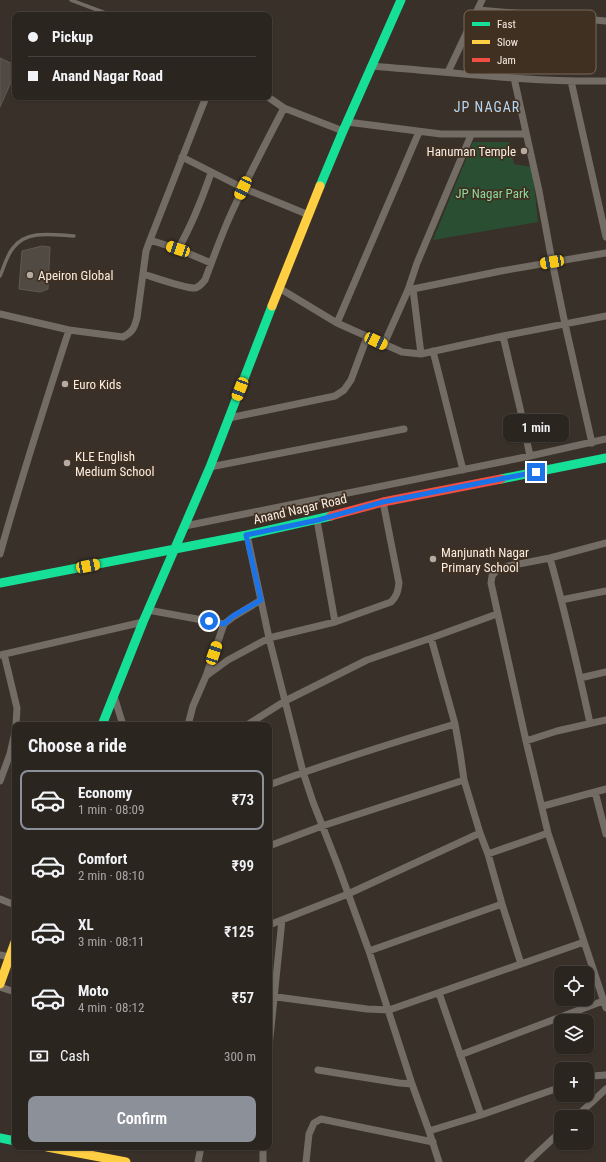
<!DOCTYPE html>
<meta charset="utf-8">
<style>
body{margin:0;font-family:"Roboto Condensed",sans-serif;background:#37312c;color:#f1f3f6;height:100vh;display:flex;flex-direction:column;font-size:15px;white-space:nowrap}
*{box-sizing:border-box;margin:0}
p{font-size:13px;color:#a6a5a4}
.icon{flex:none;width:22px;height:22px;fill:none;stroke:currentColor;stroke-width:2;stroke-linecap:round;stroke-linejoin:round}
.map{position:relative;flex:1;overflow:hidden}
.details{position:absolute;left:12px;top:722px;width:260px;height:428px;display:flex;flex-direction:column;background:#2b251f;border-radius:8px;box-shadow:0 1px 3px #0004,0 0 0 1px #47423d}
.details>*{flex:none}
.top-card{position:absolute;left:12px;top:12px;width:260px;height:88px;border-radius:8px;box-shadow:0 1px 3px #0004,0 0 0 1px #47423d;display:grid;align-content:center;height:88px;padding:0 16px;background:#2b251f}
.tools{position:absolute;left:554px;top:966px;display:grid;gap:8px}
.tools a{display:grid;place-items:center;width:40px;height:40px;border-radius:8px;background:#2b251f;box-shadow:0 1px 3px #0004,0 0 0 1px #47423d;font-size:20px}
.end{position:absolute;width:18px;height:18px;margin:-9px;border:5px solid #1a73e8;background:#fff;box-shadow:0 0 0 2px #fff}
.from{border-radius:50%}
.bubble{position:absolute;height:28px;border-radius:8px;background:#2b251f;box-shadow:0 1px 3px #0004,0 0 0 1px #47423d;font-size:13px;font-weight:600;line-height:28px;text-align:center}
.car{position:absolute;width:12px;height:24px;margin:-12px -6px;border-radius:5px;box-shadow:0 0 3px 1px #0007;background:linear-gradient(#f5c518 24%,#345 0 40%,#f5c518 0 76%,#345 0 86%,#f5c518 0)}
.top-card b{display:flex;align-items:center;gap:14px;height:38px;font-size:15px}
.top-card b+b{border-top:1px solid #47423d}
.top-card i{width:10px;height:10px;background:#f1f3f6}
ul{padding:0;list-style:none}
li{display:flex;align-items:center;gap:12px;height:60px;margin:0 8px 6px;padding:0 8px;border:2px solid transparent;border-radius:8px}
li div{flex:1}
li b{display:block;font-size:15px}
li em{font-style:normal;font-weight:600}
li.active{border-color:#8c9099}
li>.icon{width:36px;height:36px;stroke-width:1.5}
h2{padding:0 16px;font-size:18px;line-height:48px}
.pay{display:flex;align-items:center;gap:10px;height:44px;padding:0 16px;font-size:15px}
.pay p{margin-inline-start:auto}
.action{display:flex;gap:8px;margin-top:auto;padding:8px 16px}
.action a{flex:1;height:46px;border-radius:8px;background:#8c9099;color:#fff;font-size:16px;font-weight:600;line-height:46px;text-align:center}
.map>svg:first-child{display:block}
</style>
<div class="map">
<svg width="606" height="1162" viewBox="0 0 606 1162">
<rect width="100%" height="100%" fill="#393129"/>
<path fill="#2a4e32" d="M473,142H509L514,164L532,167L538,222L433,240Z"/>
<path fill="#514a43" stroke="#605952" d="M0,58L15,65V73L0,107Z
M42,246L50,247L48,289L40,292L19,289L22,251Z"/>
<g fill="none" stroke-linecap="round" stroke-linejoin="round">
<path stroke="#726c65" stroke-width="3.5" d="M71,0L108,14
M0,276C4,267 7,255 13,248C27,229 55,235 74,236"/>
<path stroke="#726c65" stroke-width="7" d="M478,10L606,21
M371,66C449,72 527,82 606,81
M448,72L482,0
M514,78L539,191L552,261L565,324L592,443
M571,81L606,237
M268,97L284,108L343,131
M347,122L441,134H526
M182,157L243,188L309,215
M150,240L178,249L211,263
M178,249C192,225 202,199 211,173
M143,274C153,277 187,289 195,288C200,287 202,283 205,280C212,261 219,242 227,223C244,184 264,146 284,108
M279,288L337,323L402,352L421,354L503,336L606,316
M413,289L421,354
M408,290L501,271L606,253
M0,314L69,330L123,337C133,332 134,328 137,318L146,251L150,240L206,97
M337,323L419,132
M503,336L520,408L530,456
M384,344L408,290L417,263L471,135
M433,351L463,470
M229,418L335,396L344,390L351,380L367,337
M210,467L404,429
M317,520L335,622
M185,526L530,456L606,439
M247,535L269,638L303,772L313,802L338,866L369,951L412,1084L429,1131L439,1162
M606,543L550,558L508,566L497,570L492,576L491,583L526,741L548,833L606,1008
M0,554C21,478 45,404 69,330
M550,558C565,612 578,668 590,723
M561,600L606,591
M148,610L224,624
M431,638L455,724L460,752L464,780L480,833L488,854L502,904L521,964
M4,654L17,708L16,725
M0,655L143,622
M206,676L228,660L269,638L335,622L391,602C397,596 398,591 399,583L383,502
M580,678L606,672
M114,696L123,725
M188,725L193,706L206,676L224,624L233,617L261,600
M247,725L285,701L367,660L431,638L497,614
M526,741L557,731L606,720
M0,781L10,754L15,732
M269,785C330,762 392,743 455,724
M595,792L606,834
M543,806L606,789
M269,846L322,826L464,780
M488,854L548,833
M0,899L15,905
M269,925L348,894L480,833
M369,951L502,904
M0,955L9,957
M0,987L15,992
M439,993L481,1115
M269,996L367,1009L389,1010L584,942
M269,1047L282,920
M460,1055L603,1001
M318,1070L399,1083L412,1084
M587,1077L592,1076L606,1075
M576,1117L606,1089
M429,1131L481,1115L561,1087
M198,1162L201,1147
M263,1162V1147
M306,1162L309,1134L314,1123L321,1119L433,1142
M528,1162L561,1131"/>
<path stroke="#16e098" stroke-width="9" d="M320,186L343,131L401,0
M501,479L606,458
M0,583L247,535L331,516
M102,725L143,622L210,467L272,306
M0,1138L15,1141"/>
<path stroke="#ffcf43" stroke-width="9" d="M272,306L320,186
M0,984L15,942
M47,1147L126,1162"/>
<path stroke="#f24e42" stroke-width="9" d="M331,516L383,502L501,479"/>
</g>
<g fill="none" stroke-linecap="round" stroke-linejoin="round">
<path stroke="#1a73e8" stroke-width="5" d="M209,621L224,624L233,616L261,600L246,535L318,520L383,502L536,472"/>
</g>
<g fill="#b5aba3" stroke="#403022" stroke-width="1.5">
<circle cx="524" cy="151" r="4"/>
<circle cx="30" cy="275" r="4"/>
<circle cx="65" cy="384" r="4"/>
<circle cx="67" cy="463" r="4"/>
<circle cx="433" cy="559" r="4"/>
</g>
<g text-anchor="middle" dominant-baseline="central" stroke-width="3.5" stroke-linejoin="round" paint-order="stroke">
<g font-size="13" fill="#f8ede4" stroke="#403022" text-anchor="start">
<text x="516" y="151" text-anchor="end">Hanuman Temple</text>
<text x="38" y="275">Apeiron Global</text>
<text x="73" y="384">Euro Kids</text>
<text x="75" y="456">KLE English<tspan x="75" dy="15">Medium School</tspan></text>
<text x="441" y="552">Manjunath Nagar<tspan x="441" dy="15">Primary School</tspan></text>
</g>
<g font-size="13" fill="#8ad99c" stroke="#403022">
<text x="492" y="193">JP Nagar Park</text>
</g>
<g font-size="13" fill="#f8ede4" stroke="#403022">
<text transform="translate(300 509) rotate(-13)">Anand Nagar Road</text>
</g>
<g font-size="14" letter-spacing="1" fill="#b1d7f7" stroke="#403022">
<text x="487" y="107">JP NAGAR</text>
</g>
</g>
<rect x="464" y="10" width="132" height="64" rx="6" fill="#403022" stroke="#77695c" stroke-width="1"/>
<rect x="472" y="22" width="18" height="4" fill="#16e098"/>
<rect x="472" y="40" width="18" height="4" fill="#ffcf43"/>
<rect x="472" y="58" width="18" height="4" fill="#f24e42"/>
<g font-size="11" fill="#f8ede4">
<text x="497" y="28">Fast</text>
<text x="497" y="46">Slow</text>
<text x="497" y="64">Jam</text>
</g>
</svg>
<div class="tools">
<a><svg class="icon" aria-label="locate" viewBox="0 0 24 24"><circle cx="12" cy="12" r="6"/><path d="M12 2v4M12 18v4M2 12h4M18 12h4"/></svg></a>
<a><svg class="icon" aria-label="layers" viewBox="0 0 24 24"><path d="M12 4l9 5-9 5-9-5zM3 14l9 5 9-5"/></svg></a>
<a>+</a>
<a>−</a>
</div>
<i class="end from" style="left:209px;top:621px"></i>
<i class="end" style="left:536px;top:472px"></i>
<div class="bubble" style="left:503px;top:414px;width:66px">1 min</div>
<i class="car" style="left:243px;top:188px;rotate:205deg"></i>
<i class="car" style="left:178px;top:249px;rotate:288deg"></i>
<i class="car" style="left:552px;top:262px;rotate:260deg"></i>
<i class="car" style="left:376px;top:341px;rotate:115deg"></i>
<i class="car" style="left:240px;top:389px;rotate:201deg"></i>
<i class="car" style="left:88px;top:566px;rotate:79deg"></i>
<i class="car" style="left:214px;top:653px;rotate:19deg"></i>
<div class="top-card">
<b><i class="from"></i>Pickup</b>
<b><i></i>Anand Nagar Road</b>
</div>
<section class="details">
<h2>Choose a ride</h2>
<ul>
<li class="active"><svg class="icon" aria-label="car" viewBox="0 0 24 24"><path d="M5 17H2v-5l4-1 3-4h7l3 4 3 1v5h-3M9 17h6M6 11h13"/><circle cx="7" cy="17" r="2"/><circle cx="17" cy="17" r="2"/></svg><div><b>Economy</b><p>1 min · 08:09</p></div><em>₹73</em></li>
<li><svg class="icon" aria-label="car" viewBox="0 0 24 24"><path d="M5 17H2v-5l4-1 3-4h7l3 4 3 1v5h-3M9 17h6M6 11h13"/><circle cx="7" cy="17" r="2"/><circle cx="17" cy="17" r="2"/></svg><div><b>Comfort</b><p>2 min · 08:10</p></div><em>₹99</em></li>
<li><svg class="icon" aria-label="car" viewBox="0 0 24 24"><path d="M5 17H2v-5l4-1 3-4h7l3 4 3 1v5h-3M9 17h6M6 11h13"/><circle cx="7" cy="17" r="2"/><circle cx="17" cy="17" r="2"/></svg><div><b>XL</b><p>3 min · 08:11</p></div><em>₹125</em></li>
<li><svg class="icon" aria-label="car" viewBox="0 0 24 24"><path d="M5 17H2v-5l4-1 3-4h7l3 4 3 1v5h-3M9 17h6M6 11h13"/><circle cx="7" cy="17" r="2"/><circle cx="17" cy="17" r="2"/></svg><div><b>Moto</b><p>4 min · 08:12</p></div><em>₹57</em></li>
</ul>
<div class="pay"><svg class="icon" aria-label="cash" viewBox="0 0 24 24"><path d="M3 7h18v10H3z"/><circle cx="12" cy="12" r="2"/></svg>Cash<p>300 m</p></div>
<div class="action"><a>Confirm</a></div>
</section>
</div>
